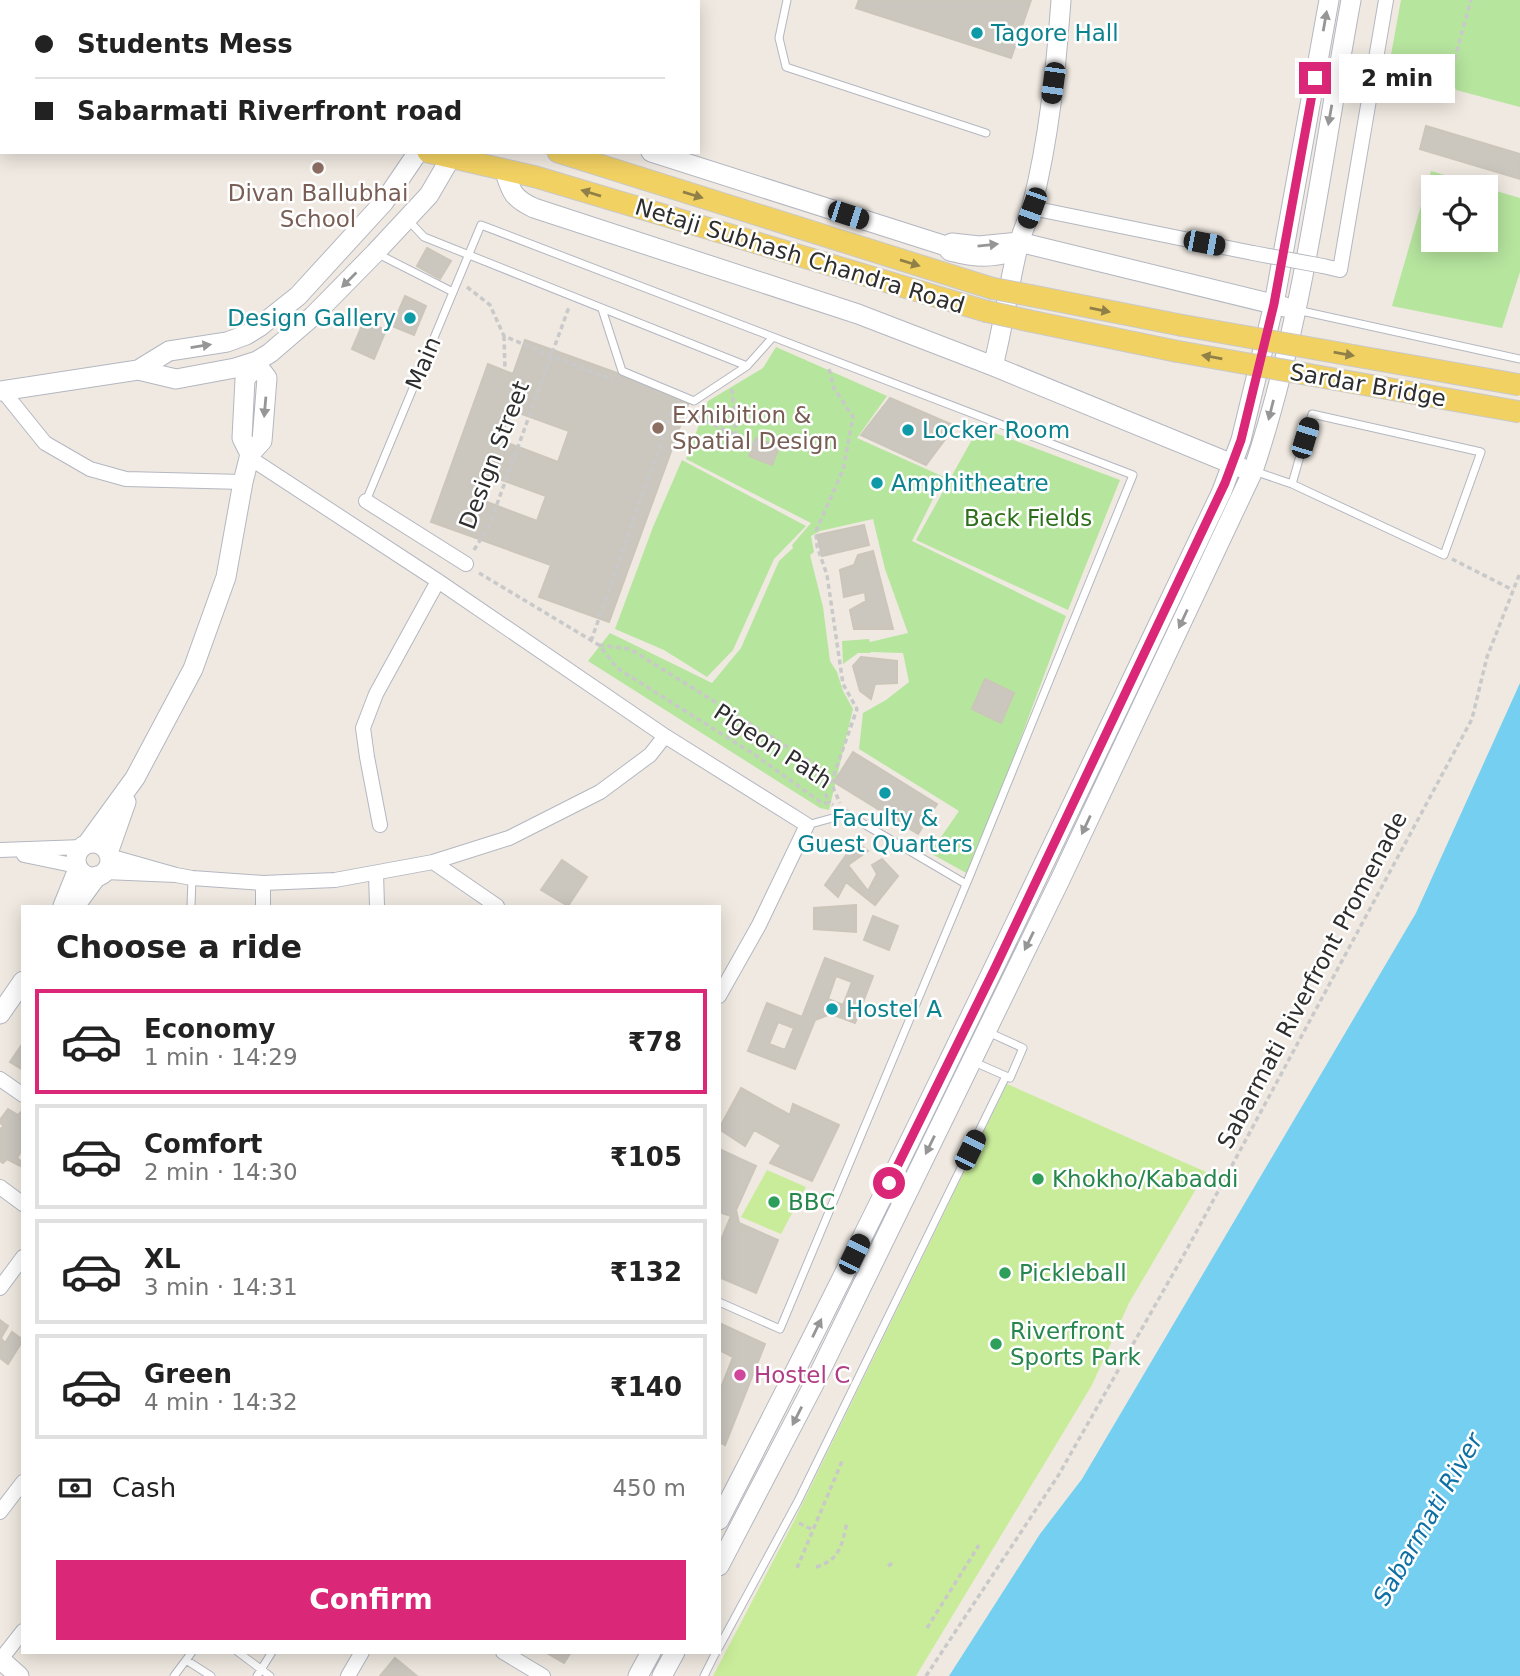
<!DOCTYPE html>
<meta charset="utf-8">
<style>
body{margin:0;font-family:"DejaVu Sans",sans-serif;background:#f2f2f2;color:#222;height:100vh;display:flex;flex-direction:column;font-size:26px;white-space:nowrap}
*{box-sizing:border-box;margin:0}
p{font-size:23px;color:#767676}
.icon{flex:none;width:38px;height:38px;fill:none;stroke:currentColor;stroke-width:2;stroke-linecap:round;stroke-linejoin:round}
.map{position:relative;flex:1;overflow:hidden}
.panel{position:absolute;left:21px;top:905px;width:700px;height:749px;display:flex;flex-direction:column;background:#fff;border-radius:0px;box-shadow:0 4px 18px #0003}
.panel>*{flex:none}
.guide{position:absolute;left:0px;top:0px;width:700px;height:154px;box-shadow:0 4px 18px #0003;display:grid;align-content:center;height:154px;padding:0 35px;background:#fff}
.buttons{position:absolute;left:1421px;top:175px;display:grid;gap:14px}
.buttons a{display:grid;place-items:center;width:77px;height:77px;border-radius:0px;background:#fff;box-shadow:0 4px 18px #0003;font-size:35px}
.end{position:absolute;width:32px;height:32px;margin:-16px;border:9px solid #db2777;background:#fff;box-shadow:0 0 0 4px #fff}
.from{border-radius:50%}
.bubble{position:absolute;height:49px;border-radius:0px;background:#fff;box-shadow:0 4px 18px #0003;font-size:23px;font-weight:700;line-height:49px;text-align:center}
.car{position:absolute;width:21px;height:42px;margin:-21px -10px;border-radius:9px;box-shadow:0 0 5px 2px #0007;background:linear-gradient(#222 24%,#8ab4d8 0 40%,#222 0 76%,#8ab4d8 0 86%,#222 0)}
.guide b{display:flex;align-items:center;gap:24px;height:66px;font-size:26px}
.guide b+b{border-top:2px solid #e0e0e0}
.guide i{width:18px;height:18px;background:#222}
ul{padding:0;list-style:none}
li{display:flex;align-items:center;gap:21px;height:105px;margin:0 14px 10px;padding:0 21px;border:4px solid #e0e0e0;border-radius:0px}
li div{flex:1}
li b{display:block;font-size:26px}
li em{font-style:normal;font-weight:700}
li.selected{border-color:#db2777}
li>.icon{width:63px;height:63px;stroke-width:1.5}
h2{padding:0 35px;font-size:32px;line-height:84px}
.pay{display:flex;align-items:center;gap:18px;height:77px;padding:0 35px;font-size:26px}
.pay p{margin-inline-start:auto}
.cta{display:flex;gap:14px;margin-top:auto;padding:14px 35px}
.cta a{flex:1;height:80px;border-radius:0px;background:#db2777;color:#fff;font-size:28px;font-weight:700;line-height:80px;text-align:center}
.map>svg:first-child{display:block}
</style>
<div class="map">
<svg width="1520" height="1676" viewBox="0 0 1520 1676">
<rect width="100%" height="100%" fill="#efe9e1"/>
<path fill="#b6e59e" d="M1401,0H1520V107L1456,90L1450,76L1390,60Z
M1431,171L1484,187H1433V240H1486V188L1520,198V272L1502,328L1392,306Z
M776,347L887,396L857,438L944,477L912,541L1066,616L970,875L930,853L959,811L859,749L863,713L886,700L909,682L903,653L871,652L870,653H858L843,664L842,641L869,639L870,642L908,633L885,569L873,519L820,531L811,536L814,552L810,555L823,607L830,661L837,672L843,691L853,709L829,810L820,808L588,661L610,633L712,683L741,648L779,561L793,548L792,545L811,523L686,459L708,401L763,368Z
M979,427L1120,480L1068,610L916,540Z
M682,460L806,526L774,559L733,650L707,677L664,650L615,629L653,527Z"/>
<path fill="#c9ec9a" d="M1007,1084L1206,1172L1129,1303L1092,1385L916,1676H713L794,1521Z
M767,1170L806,1187L781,1234L741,1217Z"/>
<path fill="#75cff0" d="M1520,683V1676H949L1040,1534L1082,1479L1416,913Z"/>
<path fill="#cbc7bf" stroke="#cbc5ba" stroke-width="2" fill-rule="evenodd" d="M215,0H304L303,2H217Z
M859,0H1031L1011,58L856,8Z
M1426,126L1520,154V179L1420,149Z
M427,248L451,261L440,279L417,266Z
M405,296L426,306L414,335L392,326Z
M364,321L386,330L374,359L352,349Z
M525,340L690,399L609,622L539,597L551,565L431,522L488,364L513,374ZM511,410L569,431L558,462L500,440ZM488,475L546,496L537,521L479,499Z
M890,398L955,426L926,465L861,435Z
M756,438L779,447L772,465L749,456Z
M864,525L869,545L822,556L817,535Z
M873,551L893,629H854L850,610L866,601L865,592L844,597L840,570L854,565L858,555Z
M861,657L897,661V683L875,684L871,699L860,691L853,666Z
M985,679L1014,693L1001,723L972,709Z
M853,752L937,804L918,834L834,782Z
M856,841L868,851L848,865L868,891L877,874L872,865L882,859L898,876L875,905L846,882L838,897L825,885Z
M562,860L587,877L568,906L541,890Z
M856,905V932L814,929V908Z
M873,916L898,926L889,950L864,940Z
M825,958L873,976L855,1023L831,1014L815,1020L795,1069L748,1051L767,1003L802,1017ZM836,976L852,982L843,1005L828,999ZM778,1022L794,1028L785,1050L769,1044Z
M23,1043V1070L10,1062Z
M741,1088L790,1115L793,1104L839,1125L812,1181L770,1163L781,1145L754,1130L745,1146L719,1129Z
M8,1109L18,1115L23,1110V1148L17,1158L22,1162L20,1166L7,1159L3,1163L0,1161V1129L4,1126L0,1123V1120Z
M719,1149L756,1166L736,1210L739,1223L778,1240L756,1293L719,1277V1245L731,1216L719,1212Z
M0,1320L8,1326L1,1338L5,1343L12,1332L23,1340L8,1364L0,1358Z
M719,1323L765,1344L725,1445L719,1442V1393L733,1357L719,1350Z
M545,1652H571L564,1663Z
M395,1658L417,1676H380Z"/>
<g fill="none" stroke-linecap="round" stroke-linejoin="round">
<g stroke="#b4b7c1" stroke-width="9">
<path id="lane" d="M787,0L779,38L786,67L986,133
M380,2L381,0
M556,2L557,0
M409,221L424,237L747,366L773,337
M378,254L453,292
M602,309L622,371L694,401L747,366
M1297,310L1520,359
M1254,471L1292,484L1444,555L1481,452L1312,414L1292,484
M366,501L481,225L1133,475L970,875L780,1329L719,1302
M807,825L847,814L966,884
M191,906L192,878
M988,1032L1023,1048L1010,1078L1006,1076
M719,1647L798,1501L1006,1076L974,1062
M238,1652L270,1676
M186,1660L211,1676
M174,1676L192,1652
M257,1676L272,1652
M704,1676L716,1652"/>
</g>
<g stroke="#b4b7c1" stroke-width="16">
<path id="street" d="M181,2V0
M1032,208L1253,253
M1323,266L1340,270L1386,0
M3,391L45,443L90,469L126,479L243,482
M250,458L438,581L665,736L807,825L759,925L719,996
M366,501L466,564
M380,825L367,757L363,728L376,694L438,581
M0,850L83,847
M24,855L77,866
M433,862L509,838L600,792L650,755L665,736
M105,872L176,875L109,856
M376,873L377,906
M176,875L192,878L263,883L335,880L433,862L497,906
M263,883V906
M0,1079L23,1095
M0,1187L23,1204
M0,1288L23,1257
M0,1512L23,1482
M503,1652L543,1676
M1,1659L23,1631
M348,1676L362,1652"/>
</g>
<g stroke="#b4b7c1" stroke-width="21">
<path id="secondary" d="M651,152L946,246
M504,169C511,191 512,198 534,208L858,314L993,366L1242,468
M1017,251C989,258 978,258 950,251L946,246L952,243L979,246L1019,242L1285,307
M993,366C1003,328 1008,289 1017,251C1020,235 1028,221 1032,206C1049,139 1056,69 1061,0
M138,370L176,379L235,368L257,361L270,353L313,316L375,253L429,195L454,152
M0,391L138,370L169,351L227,342L246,335L259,327L298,296L384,202L418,152
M76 860a17 17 0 1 1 34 0a17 17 0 1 1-34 0Z
M87,844L135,778L193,669L226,577L243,482L250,454L262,441L267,378L257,365L245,379L242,438L250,454
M108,853L126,802
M63,906L78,869
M75,906L97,876
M0,1014L23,981
M719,1520C895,1181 1057,836 1222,491L1241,440L1274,304L1329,0
M719,1566L815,1382L1060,880L1253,471C1304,319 1322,157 1351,0
M0,1659L19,1676
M638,1676L651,1652
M662,1676L675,1652"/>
</g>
<g stroke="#c9c9c9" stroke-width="23">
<path id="primary" d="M43,0L47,2
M90,0L94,2
M428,152L536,177L985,311
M558,152L991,288
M1033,296L1180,325
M1030,321L1175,351"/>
</g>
<path stroke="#c9c9c9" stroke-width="3.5" stroke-dasharray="5 3.5" stroke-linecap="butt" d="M1450,76L1471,0
M467,287L490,305L504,336L551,356L613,380
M504,336L505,369
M829,369L834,388L853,417L843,470L816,531L817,546L827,575L843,684L857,709L831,783L840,803
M732,389L736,434
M691,413C713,426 736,434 758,445
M474,550L489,526L569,307
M1452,559L1513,590
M479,573L599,645L617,668L755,755L822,803H830L833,805
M591,641L674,405
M599,645L630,649L815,764L823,789L830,803
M799,1523L813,1530
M888,1566L894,1562
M816,1567C840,1560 842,1545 847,1522
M797,1568L843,1459
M927,1628L979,1545
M926,1676L1058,1476L1186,1251L1472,719L1487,657L1520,573"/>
<use href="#lane" stroke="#fff" stroke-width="7"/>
<use href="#street" stroke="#fff" stroke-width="14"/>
<use href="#secondary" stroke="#fff" stroke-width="19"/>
<use href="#primary" stroke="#f2d163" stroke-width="21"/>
<g stroke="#b4b7c1" stroke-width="16" stroke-linecap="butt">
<path id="street-bridge" d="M1253,253L1323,266"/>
</g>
<g stroke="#c9c9c9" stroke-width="23" stroke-linecap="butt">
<path id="primary-bridge" d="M991,288L1033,296
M985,311L1030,321
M1180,325L1520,385
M1175,351L1520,412"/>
</g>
<use href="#street-bridge" stroke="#fff" stroke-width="14"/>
<use href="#primary-bridge" stroke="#f2d163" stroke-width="21"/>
</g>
<defs><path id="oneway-solid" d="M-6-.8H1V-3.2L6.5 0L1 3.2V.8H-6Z" transform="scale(1.75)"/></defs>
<g fill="#969696">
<use href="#oneway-solid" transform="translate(1325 21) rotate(-80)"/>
<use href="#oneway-solid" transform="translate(1330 115) rotate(100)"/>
<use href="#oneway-solid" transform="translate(988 245) rotate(-6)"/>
<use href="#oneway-solid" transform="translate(349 280) rotate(135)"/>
<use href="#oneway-solid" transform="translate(201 346) rotate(-9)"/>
<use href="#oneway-solid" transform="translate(265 407) rotate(95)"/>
<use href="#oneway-solid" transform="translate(1271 410) rotate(104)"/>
<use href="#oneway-solid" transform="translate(1183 619) rotate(115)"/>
<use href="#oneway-solid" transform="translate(1086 825) rotate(115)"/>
<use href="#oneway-solid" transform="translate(1029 941) rotate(116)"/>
<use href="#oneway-solid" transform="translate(930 1145) rotate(116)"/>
<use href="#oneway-solid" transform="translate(817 1328) rotate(-64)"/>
<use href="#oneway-solid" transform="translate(797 1416) rotate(117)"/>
</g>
<g fill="#908048">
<use href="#oneway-solid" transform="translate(591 193) rotate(-163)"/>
<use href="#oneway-solid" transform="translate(693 195) rotate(17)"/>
<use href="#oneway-solid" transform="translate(910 263) rotate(17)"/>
<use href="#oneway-solid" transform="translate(1100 310) rotate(11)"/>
<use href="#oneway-solid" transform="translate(1344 354) rotate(10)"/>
<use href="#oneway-solid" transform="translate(1212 357) rotate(-170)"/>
</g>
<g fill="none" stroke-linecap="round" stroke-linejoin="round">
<path stroke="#db2777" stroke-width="9" d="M889,1183L995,968L1225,483L1241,440L1274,304L1315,78"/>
</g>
<g fill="#0f9aa8" stroke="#fff" stroke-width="2.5">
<circle cx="977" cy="33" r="7"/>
<circle cx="410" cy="318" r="7"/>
<circle cx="908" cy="430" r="7"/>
<circle cx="877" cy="483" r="7"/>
<circle cx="885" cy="793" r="7"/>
<circle cx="832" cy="1009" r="7"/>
</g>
<g fill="#8d6e63" stroke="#fff" stroke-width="2.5">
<circle cx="318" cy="168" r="7"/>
<circle cx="658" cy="428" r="7"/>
</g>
<g fill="#2e9e5b" stroke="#fff" stroke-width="2.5">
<circle cx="1038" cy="1179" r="7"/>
<circle cx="774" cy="1202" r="7"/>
<circle cx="1005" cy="1273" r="7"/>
<circle cx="996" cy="1344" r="7"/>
</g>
<circle fill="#d1479c" stroke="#fff" stroke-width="2.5" cx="740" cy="1375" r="7"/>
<g text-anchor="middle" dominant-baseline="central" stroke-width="5" stroke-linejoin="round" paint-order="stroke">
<g font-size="23" fill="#0d838f" stroke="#fff" text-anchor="start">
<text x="991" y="33">Tagore Hall</text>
<text x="396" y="318" text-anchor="end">Design Gallery</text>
<text x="922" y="430">Locker Room</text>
<text x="891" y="483">Amphitheatre</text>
<text x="885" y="818" text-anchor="middle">Faculty &amp;<tspan x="885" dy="26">Guest Quarters</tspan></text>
<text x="846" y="1009">Hostel A</text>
</g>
<g font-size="23" fill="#785e54" stroke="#fff">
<text x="318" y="193">Divan Ballubhai<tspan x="318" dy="26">School</tspan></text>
<text x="672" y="415" text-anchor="start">Exhibition &amp;<tspan x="672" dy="26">Spatial Design</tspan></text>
</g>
<g font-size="23" fill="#2e2e2e" stroke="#fff">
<text transform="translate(800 256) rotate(17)">Netaji Subhash Chandra Road</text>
<text transform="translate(423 363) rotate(-67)">Main</text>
<text transform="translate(1368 385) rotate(10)">Sardar Bridge</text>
<text transform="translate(494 455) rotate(-69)">Design Street</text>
<text transform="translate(773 746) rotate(33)">Pigeon Path</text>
<text transform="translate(1312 980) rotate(-62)">Sabarmati Riverfront Promenade</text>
</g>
<g font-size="23" fill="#2c6e1b" stroke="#fff">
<text x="1028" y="518">Back Fields</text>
</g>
<g font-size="23" fill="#27864d" stroke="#fff" text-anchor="start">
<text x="1052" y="1179">Khokho/Kabaddi</text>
<text x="788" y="1202">BBC</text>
<text x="1019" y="1273">Pickleball</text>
<text x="1010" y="1331">Riverfront<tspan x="1010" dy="26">Sports Park</tspan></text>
</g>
<g font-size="23" fill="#b23c85" stroke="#fff" text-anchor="start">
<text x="754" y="1375">Hostel C</text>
</g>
<g font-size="24" font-style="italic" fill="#0d6fa3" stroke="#fff">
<text transform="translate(1428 1519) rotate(-60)">Sabarmati River</text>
</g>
</g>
</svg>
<div class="buttons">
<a><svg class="icon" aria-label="locate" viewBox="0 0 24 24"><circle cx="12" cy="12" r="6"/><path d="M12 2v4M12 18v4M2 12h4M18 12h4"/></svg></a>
</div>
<i class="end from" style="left:889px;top:1183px"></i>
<i class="end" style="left:1315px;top:78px"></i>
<div class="bubble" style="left:1339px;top:54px;width:116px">2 min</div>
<i class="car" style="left:1053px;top:83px;rotate:188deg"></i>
<i class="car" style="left:1032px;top:208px;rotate:200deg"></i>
<i class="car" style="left:848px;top:215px;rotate:108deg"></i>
<i class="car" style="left:1204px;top:243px;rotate:101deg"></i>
<i class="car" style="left:1305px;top:438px;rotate:17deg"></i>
<i class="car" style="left:970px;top:1150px;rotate:26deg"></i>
<i class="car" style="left:854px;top:1254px;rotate:26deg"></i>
<div class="guide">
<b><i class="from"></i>Students Mess</b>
<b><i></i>Sabarmati Riverfront road</b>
</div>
<section class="panel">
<h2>Choose a ride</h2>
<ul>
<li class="selected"><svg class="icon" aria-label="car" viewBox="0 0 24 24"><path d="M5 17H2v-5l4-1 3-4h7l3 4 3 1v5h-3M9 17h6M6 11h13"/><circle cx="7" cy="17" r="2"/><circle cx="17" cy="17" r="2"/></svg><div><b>Economy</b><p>1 min · 14:29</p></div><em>₹78</em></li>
<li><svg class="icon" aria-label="car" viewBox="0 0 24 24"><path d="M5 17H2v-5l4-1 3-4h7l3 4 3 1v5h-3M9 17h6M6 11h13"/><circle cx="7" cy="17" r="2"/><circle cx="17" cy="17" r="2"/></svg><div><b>Comfort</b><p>2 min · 14:30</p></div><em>₹105</em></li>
<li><svg class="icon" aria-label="car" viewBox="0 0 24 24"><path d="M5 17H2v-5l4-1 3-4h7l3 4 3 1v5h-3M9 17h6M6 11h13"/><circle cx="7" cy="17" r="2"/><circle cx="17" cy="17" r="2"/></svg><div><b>XL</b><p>3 min · 14:31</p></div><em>₹132</em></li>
<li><svg class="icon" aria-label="car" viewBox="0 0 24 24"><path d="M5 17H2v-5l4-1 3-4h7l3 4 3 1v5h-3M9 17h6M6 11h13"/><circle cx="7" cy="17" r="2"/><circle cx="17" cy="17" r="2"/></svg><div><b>Green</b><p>4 min · 14:32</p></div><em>₹140</em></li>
</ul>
<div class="pay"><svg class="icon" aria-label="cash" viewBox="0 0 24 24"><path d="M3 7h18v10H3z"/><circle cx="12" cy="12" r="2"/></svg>Cash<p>450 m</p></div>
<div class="cta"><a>Confirm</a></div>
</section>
</div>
